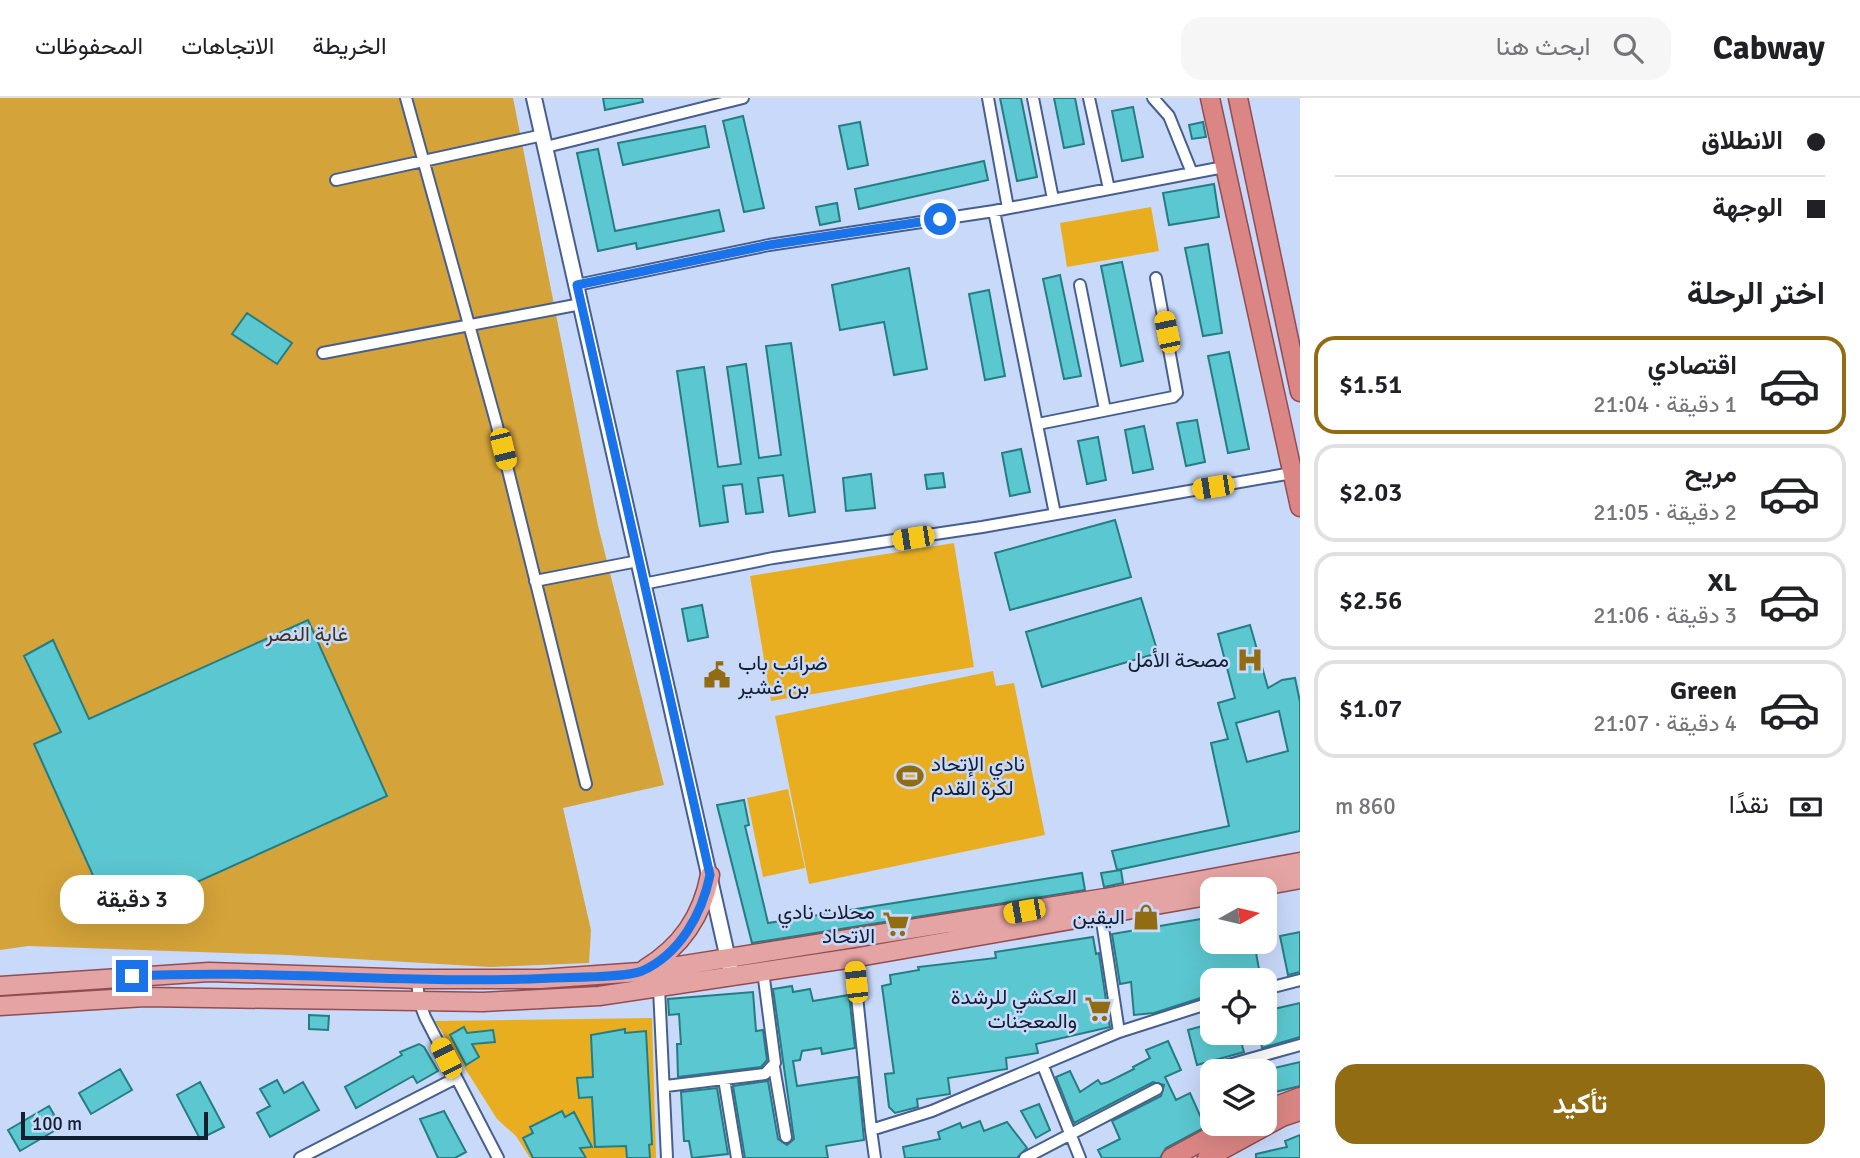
<!DOCTYPE html>
<html lang="ar">
<meta charset="utf-8">
<style>
body{margin:0;font-family:Signika,Vazirmatn,sans-serif;background:#f6f6f6;color:#202124;direction:rtl;height:100vh;display:flex;flex-direction:column;font-size:26px;white-space:nowrap}
*{box-sizing:border-box;margin:0}
p{font-size:23px;color:#757577}
.icon{flex:none;width:38px;height:38px;fill:none;stroke:currentColor;stroke-width:2;stroke-linecap:round;stroke-linejoin:round}
.map{position:relative;flex:1;overflow:hidden;direction:ltr}
.drawer{display:flex;flex-direction:column;background:#fff;width:560px}
.drawer>*{flex:none}
.top-card{display:grid;align-content:center;height:154px;padding:0 35px;background:#fff}
.needle{width:46px;rotate:82deg}
.tools{position:absolute;left:1200px;top:779px;display:grid;gap:14px}
.tools a{display:grid;place-items:center;width:77px;height:77px;border-radius:14px;background:#fff;box-shadow:0 7px 28px #0002;font-size:35px}
.scale{position:absolute;left:21px;bottom:18px;width:187px;box-sizing:border-box;padding-left:7px;border:4px solid #141e31;border-top:0;font-size:19px;line-height:24px;white-space:nowrap;color:#141e31;-webkit-text-stroke:5px #c8d9fa;paint-order:stroke}
.end{position:absolute;width:32px;height:32px;margin:-16px;border:9px solid #1a73e8;background:#fff;box-shadow:0 0 0 4px #fff}
.from{border-radius:50%}
.bubble{position:absolute;height:49px;border-radius:21px;background:#fff;box-shadow:0 7px 28px #0002;font-size:23px;font-weight:600;line-height:49px;text-align:center;direction:rtl}
.car{position:absolute;width:21px;height:42px;margin:-21px -10px;border-radius:9px;box-shadow:0 0 5px 2px #0007;background:linear-gradient(#f5c518 24%,#345 0 40%,#f5c518 0 76%,#345 0 86%,#f5c518 0)}
.top-card b{display:flex;align-items:center;gap:24px;height:66px;font-size:26px}
.top-card b+b{border-top:2px solid #e0e0e0}
.top-card i{width:18px;height:18px;background:#202124}
ul{padding:0;list-style:none}
li{display:flex;align-items:center;gap:21px;height:98px;margin:0 14px 10px;padding:0 21px;border:4px solid #e0e0e0;border-radius:21px}
li div{flex:1}
li b{display:block;font-size:26px}
li em{font-style:normal;font-weight:600}
li.selected{border-color:#916c12}
li>.icon{width:63px;height:63px;stroke-width:1.5}
h2{padding:0 35px;font-size:32px;line-height:84px}
.pay{display:flex;align-items:center;gap:18px;height:77px;padding:0 35px;font-size:26px}
.pay p{margin-inline-start:auto}
.primary-button{display:flex;gap:14px;margin-top:auto;padding:14px 35px}
.primary-button a{flex:1;height:80px;border-radius:21px;background:#916c12;color:#fff;font-size:28px;font-weight:600;line-height:80px;text-align:center}
header{display:flex;align-items:center;gap:42px;box-sizing:border-box;height:98px;padding:0 35px;background:#fff;border-bottom:2px solid #e0e0e0}
header strong{font-size:33px}
nav{display:flex;gap:38px;margin-inline-start:auto;font-size:24px}
.search{width:490px;height:63px;background:#f6f6f6;display:flex;align-items:center;gap:18px;box-sizing:border-box;padding:0 24px;border-radius:21px;color:#757577;font-size:26px}
main{display:flex;flex:1;min-height:0}
.map>svg:first-child{display:block}
</style>
<header>
<strong>Cabway</strong>
<div class="search"><svg class="icon" aria-label="search" viewBox="0 0 24 24"><circle cx="10" cy="10" r="6"/><path d="M15 15l6 6"/></svg>ابحث هنا</div>
<nav><a>الخريطة</a><a>الاتجاهات</a><a>المحفوظات</a></nav>
</header>
<main>
<section class="drawer">
<div class="top-card">
<b><i class="from"></i>الانطلاق</b>
<b><i></i>الوجهة</b>
</div>
<h2>اختر الرحلة</h2>
<ul>
<li class="selected"><svg class="icon" aria-label="car" viewBox="0 0 24 24"><path d="M5 17H2v-5l4-1 3-4h7l3 4 3 1v5h-3M9 17h6M6 11h13"/><circle cx="7" cy="17" r="2"/><circle cx="17" cy="17" r="2"/></svg><div><b>اقتصادي</b><p>1 دقيقة · 21:04</p></div><em>$1.51</em></li>
<li><svg class="icon" aria-label="car" viewBox="0 0 24 24"><path d="M5 17H2v-5l4-1 3-4h7l3 4 3 1v5h-3M9 17h6M6 11h13"/><circle cx="7" cy="17" r="2"/><circle cx="17" cy="17" r="2"/></svg><div><b>مريح</b><p>2 دقيقة · 21:05</p></div><em>$2.03</em></li>
<li><svg class="icon" aria-label="car" viewBox="0 0 24 24"><path d="M5 17H2v-5l4-1 3-4h7l3 4 3 1v5h-3M9 17h6M6 11h13"/><circle cx="7" cy="17" r="2"/><circle cx="17" cy="17" r="2"/></svg><div><b>XL</b><p>3 دقيقة · 21:06</p></div><em>$2.56</em></li>
<li><svg class="icon" aria-label="car" viewBox="0 0 24 24"><path d="M5 17H2v-5l4-1 3-4h7l3 4 3 1v5h-3M9 17h6M6 11h13"/><circle cx="7" cy="17" r="2"/><circle cx="17" cy="17" r="2"/></svg><div><b>Green</b><p>4 دقيقة · 21:07</p></div><em>$1.07</em></li>
</ul>
<div class="pay"><svg class="icon" aria-label="cash" viewBox="0 0 24 24"><path d="M3 7h18v10H3z"/><circle cx="12" cy="12" r="2"/></svg>نقدًا<p>860 m</p></div>
<div class="primary-button"><a>تأكيد</a></div>
</section>
<div class="map">
<svg width="1300" height="1060" viewBox="0 0 1300 1060">
<rect width="100%" height="100%" fill="#c8d9fa"/>
<path fill="#e9ae20" d="M1151,109L1159,153L1067,169L1060,125Z
M954,445L974,569L771,603L750,478Z
M993,573L996,588L1014,585L1045,737L809,786L775,618Z
M788,691L805,770L763,779L747,700Z
M652,920L656,1060H530L516,1038L497,1021L435,923Z"/>
<path fill="#d4a339" d="M0,0H513L598,428L664,687L563,710L591,832L589,865L490,869L288,857L28,848L0,852Z"/>
<path fill="#5bc7d0" stroke="#257d84" stroke-width="2" fill-rule="evenodd" d="M603,0H642L643,4L605,12Z
M1000,0H1021L1037,79L1017,83Z
M1054,0H1075L1084,46L1064,50Z
M1133,9L1143,59L1122,63L1112,13Z
M743,18L764,110L744,114L723,23Z
M860,24L868,67L848,71L839,28Z
M1203,24L1206,39L1192,41L1189,27Z
M705,28L709,49L623,67L618,45Z
M598,51L615,133L719,112L724,133L637,151L636,145L598,153L577,55Z
M984,63L988,82L859,111L855,91Z
M1214,86L1219,119L1169,127L1163,95Z
M837,105L840,123L820,127L816,109Z
M1208,146L1222,235L1203,238L1185,150Z
M1122,164L1143,263L1121,268L1101,168Z
M909,170L927,271L894,277L884,224L840,232L832,187Z
M1060,177L1081,278L1064,281L1043,181Z
M989,192L1005,278L985,282L969,196Z
M247,215L292,245L277,266L232,236Z
M791,245L815,414L789,418L783,377L758,380L763,414L746,416L742,386L723,388L728,424L700,428L677,273L704,269L718,369L741,366L727,269L746,266L759,360L781,357L766,248Z
M1229,254L1249,351L1228,355L1208,258Z
M1197,322L1205,364L1186,368L1177,325Z
M1144,328L1153,371L1133,375L1125,332Z
M1098,339L1106,382L1087,386L1078,343Z
M1021,351L1030,394L1010,398L1002,355Z
M943,375L945,389L927,391L925,377Z
M871,376L875,410L846,413L843,380Z
M1115,422L1131,479L1010,512L995,455Z
M1141,500L1158,555L1042,589L1026,534Z
M702,507L708,539L688,543L682,511Z
M308,522L387,698L113,822L34,646L61,634L24,558L53,542L89,621Z
M1250,527L1268,590L1282,582L1295,580L1300,604V733L1117,772L1112,753L1229,728L1211,645L1228,641L1218,605L1235,600L1218,536ZM1279,613L1288,653L1247,664L1236,625Z
M744,702L749,727L745,728L768,825L1082,775L1085,792L752,845L717,707Z
M1121,772L1123,785L1104,789L1101,775Z
M1213,819V844H1254L1261,882H1213V896L1154,915L1134,917L1131,884L1120,886L1112,836Z
M1300,834V874L1288,877L1280,838Z
M1093,839L1096,856L1099,855L1110,929L1036,946L1038,955L1006,960L1007,971L948,980L950,996L917,1001L918,1009L895,1015L889,1009L885,976L894,975L882,888L891,886L890,877L919,872L918,869L996,860L995,854Z
M792,888L793,894L810,891L813,903L849,897L855,950L822,956L821,950L802,953L800,962L793,963L794,969L797,988L858,979L864,1042L826,1048L828,1060H745L733,988L768,983L778,1041L787,1047L794,1041L773,891Z
M753,894L756,933L763,932L767,962L761,969L678,979L677,946H681L679,916L669,917L668,901Z
M1300,905V939L1262,950L1259,934H1265V913Z
M309,917L329,918L328,932L309,931Z
M1213,925V934H1238L1244,954L1197,967L1188,932Z
M464,929L467,935L493,932L495,944L472,946L479,959L466,967L450,937Z
M625,931V935L646,933L652,1046L649,1047L650,1060H627L626,1048L595,1049L592,999L579,1000L577,980L593,979L591,937Z
M1168,943L1181,972L1165,979L1176,1002L1190,995L1202,1022L1213,1018V1025L1166,1050L1160,1060H1102L1098,1052L1120,1041L1112,1023L1161,998L1164,987L1153,984L1074,1025L1056,979L1070,973L1080,994L1098,982L1101,986L1108,984L1134,971L1133,969L1150,960L1146,952Z
M419,946L424,949L438,973L417,985L413,978L356,1010L345,989L402,957L400,954Z
M1300,964V988L1271,995L1266,972Z
M120,971L132,992L91,1016L79,995Z
M277,982L284,995L303,984L319,1012L270,1039L257,1015L270,1008L260,991Z
M200,984L224,1029L200,1041L177,997Z
M717,990L728,1056L692,1060L689,1043H684L681,994Z
M1039,1006L1050,1032L1036,1040L1021,1013Z
M49,1008L61,1029L20,1053L8,1032Z
M444,1013L466,1054L455,1060H438L420,1021Z
M562,1013L565,1019L574,1014L592,1049L580,1050L586,1060H533L523,1040L533,1035L530,1029Z
M980,1023L984,1033L1007,1024L1027,1050L1017,1060H905L903,1049L940,1041L938,1034L960,1025L962,1030Z
M1300,1037V1060H1256V1056L1287,1049L1285,1043Z"/>
<g fill="none" stroke-linecap="round" stroke-linejoin="round">
<g stroke="#485f8e" stroke-width="14">
<path id="minor" d="M406,0L496,324L586,686
M988,0L1008,110
M1033,0L1053,101
M1089,0L1109,91
M1153,0L1169,18L1192,75
M546,49L743,0
M336,82L543,37
M994,113L1055,416
M577,187L769,147L994,113L1224,69
M1080,187L1105,312
M323,255L581,206
M1038,326L1173,299L1177,295L1156,180
M535,483L638,463
M643,486L773,460L982,429L1292,375
M853,860L871,1032L932,1013L1119,934L1101,817
M417,881L419,903L425,919L498,1060
M659,890L667,1060
M1265,891L1300,882
M1119,934L1213,904
M1043,968L1080,1060
M774,969L786,1039
M1211,972L1300,947
M724,981L737,1060
M666,988L765,976L775,965L763,873
M871,1032L875,1060
M300,1060L456,980
M1025,1060L1157,991"/>
</g>
<g stroke="#485f8e" stroke-width="18">
<path id="tertiary" d="M534,0L730,870"/>
</g>
<g stroke="#904d53" stroke-width="21">
<path id="primary" d="M1247,791L1300,781
M645,871C681,849 702,819 710,777
M0,888L209,874L417,881H540L640,874L1105,800L1300,764
M0,908L145,899L483,904L599,898L853,860L1213,797"/>
</g>
<g stroke="#904d53" stroke-width="21">
<path id="trunk" d="M1210,0L1300,409
M1238,0L1300,294
M1265,1012L1300,999
M1171,1060L1234,1026
M1207,1060L1282,1019L1300,1013"/>
</g>
<use href="#minor" stroke="#fff" stroke-width="10"/>
<use href="#tertiary" stroke="#fff" stroke-width="14"/>
<use href="#primary" stroke="#e4a4a3" stroke-width="18"/>
<use href="#trunk" stroke="#db8684" stroke-width="18"/>
</g>
<g fill="none" stroke-linecap="round" stroke-linejoin="round">
<path stroke="#1a73e8" stroke-width="9" d="M132,878C272,871 412,887 552,880C573,879 624,880 642,873C680,856 702,816 710,777L577,187L769,147L940,121"/>
</g>
<defs>
<g id="hospital-bare" transform="scale(2.1)"><path d="M-5-5h3v3.5h4V-5h3V5h-3V1.5h-4V5h-3Z" fill="#916c12" stroke="#c8d9fa" stroke-width="2.5" paint-order="stroke"/></g>
<g id="civic-bare" transform="scale(2.1)"><path d="M-.6-6.5H3V-4.5H.6V-3L4-1V1h2V6H-6V1h2V-1L-.6-3ZM-1.2 2.5V6h2.4V2.5Z" fill="#916c12" stroke="#c8d9fa" stroke-width="2.5" paint-order="stroke"/></g>
<g id="stadium-bare" transform="scale(2.1)"><path d="M0-5a6.5 5 0 1 0 0 10a6.5 5 0 1 0 0-10ZM-3.5-1.8h7v3.6h-7Z" fill="#916c12" stroke="#c8d9fa" stroke-width="2.5" paint-order="stroke"/></g>
<g id="shop-bare" transform="scale(2.1)"><path d="M-5-2.5h2.3a2.7 3.5 0 0 1 5.4 0H5L5.5 6h-11ZM-1.5-2.5h3a1.5 2.3 0 0 0-3 0Z" fill="#916c12" stroke="#c8d9fa" stroke-width="2.5" paint-order="stroke"/></g>
<g id="supermarket-bare" transform="scale(2.1)"><path d="M-6-5.5h2.5l.6 2H6L4.5 2H-2.5L-4.4-4H-6ZM-1.5 3.2a1.3 1.3 0 1 0 .1 0ZM3 3.2a1.3 1.3 0 1 0 .1 0Z" fill="#916c12" stroke="#c8d9fa" stroke-width="2.5" paint-order="stroke"/></g>
</defs>
<g fill-rule="evenodd">
<use href="#hospital-bare" x="1250" y="562"/>
<use href="#civic-bare" x="717" y="577"/>
<use href="#stadium-bare" x="910" y="678"/>
<use href="#shop-bare" x="1146" y="819"/>
<use href="#supermarket-bare" x="896" y="826"/>
<use href="#supermarket-bare" x="1098" y="911"/>
</g>
<g text-anchor="middle" dominant-baseline="central" stroke-width="5" stroke-linejoin="round" paint-order="stroke">
<g font-size="21" fill="#3f331d" stroke="#c8d9fa">
<text x="307" y="536">غابة النصر</text>
</g>
<g font-size="21" fill="#141e31" stroke="#c8d9fa" text-anchor="end">
<text x="1229" y="562">مصحة الأمل</text>
<text x="738" y="565" text-anchor="start">ضرائب باب<tspan x="738" dy="24">بن غشير</tspan></text>
<text x="931" y="666" text-anchor="start">نادي الإتحاد<tspan x="931" dy="24">لكرة القدم</tspan></text>
<text x="875" y="814">محلات نادي<tspan x="875" dy="24">الاتحاد</tspan></text>
<text x="1125" y="819">اليقين</text>
<text x="1077" y="899">العكشي للرشدة<tspan x="1077" dy="24">والمعجنات</tspan></text>
</g>
</g>
</svg>
<div class="tools">
<a><svg class="needle" viewBox="-14 -14 28 28"><path d="M0-13l5 13h-10z" fill="#e53935"/><path d="M0 13l5-13h-10z" fill="#757577"/></svg></a>
<a><svg class="icon" aria-label="locate" viewBox="0 0 24 24"><circle cx="12" cy="12" r="6"/><path d="M12 2v4M12 18v4M2 12h4M18 12h4"/></svg></a>
<a><svg class="icon" aria-label="layers" viewBox="0 0 24 24"><path d="M12 4l9 5-9 5-9-5zM3 14l9 5 9-5"/></svg></a>
</div>
<div class="scale">100 m</div>
<i class="end from" style="left:940px;top:121px"></i>
<i class="end" style="left:132px;top:878px"></i>
<div class="bubble" style="left:60px;top:777px;width:144px">3 دقيقة</div>
<i class="car" style="left:1167px;top:234px;rotate:348deg"></i>
<i class="car" style="left:503px;top:351px;rotate:166deg"></i>
<i class="car" style="left:1213px;top:389px;rotate:261deg"></i>
<i class="car" style="left:913px;top:440px;rotate:261deg"></i>
<i class="car" style="left:1024px;top:813px;rotate:260deg"></i>
<i class="car" style="left:856px;top:884px;rotate:354deg"></i>
<i class="car" style="left:446px;top:960px;rotate:333deg"></i>
</div>
</main>
